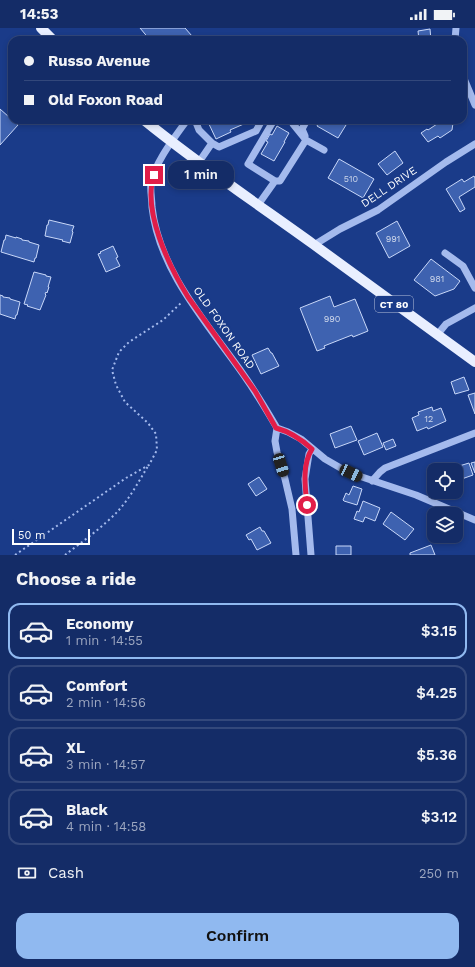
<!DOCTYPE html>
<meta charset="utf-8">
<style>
body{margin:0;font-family:"Work Sans",sans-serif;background:#1d346d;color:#f1f3f6;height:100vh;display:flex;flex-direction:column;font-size:15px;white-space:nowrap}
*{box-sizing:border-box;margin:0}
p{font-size:13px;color:#9da7c0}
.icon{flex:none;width:22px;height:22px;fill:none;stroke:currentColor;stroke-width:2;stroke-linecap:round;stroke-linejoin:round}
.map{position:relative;height:527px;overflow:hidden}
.side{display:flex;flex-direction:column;background:#142c67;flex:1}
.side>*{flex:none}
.guide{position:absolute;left:8px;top:8px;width:459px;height:88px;border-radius:12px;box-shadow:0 2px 6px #0003,0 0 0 1px #33487b;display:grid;align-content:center;height:88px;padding:0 16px;background:#142c67}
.buttons{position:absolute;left:427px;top:435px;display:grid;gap:8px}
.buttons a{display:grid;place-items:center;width:36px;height:36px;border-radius:8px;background:#142c67;box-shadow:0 2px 6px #0003,0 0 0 1px #33487b;font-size:20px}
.scale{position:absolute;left:12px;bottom:10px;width:78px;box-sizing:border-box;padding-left:4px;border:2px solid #fff;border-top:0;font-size:11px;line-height:14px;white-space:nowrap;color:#fff;-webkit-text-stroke:3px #1a3b89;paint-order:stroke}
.end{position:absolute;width:18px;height:18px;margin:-9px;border:5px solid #e11d48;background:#fff;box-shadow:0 0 0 2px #fff}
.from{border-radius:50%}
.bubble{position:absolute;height:28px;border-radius:12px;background:#142c67;box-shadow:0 2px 6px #0003,0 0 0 1px #33487b;font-size:13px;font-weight:600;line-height:28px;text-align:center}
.car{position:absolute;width:12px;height:24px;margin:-12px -6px;border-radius:5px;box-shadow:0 0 3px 1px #0007;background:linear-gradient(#222 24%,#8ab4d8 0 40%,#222 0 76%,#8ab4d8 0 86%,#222 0)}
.guide b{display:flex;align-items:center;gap:14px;height:38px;font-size:15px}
.guide b+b{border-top:1px solid #33487b}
.guide i{width:10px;height:10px;background:#f1f3f6}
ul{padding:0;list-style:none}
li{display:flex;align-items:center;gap:12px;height:56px;margin:0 8px 6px;padding:0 8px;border:2px solid #33487b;border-radius:12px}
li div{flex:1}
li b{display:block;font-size:15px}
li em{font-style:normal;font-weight:600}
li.current{border-color:#90b9f0}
li>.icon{width:36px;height:36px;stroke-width:1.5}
h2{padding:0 16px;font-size:18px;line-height:48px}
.pay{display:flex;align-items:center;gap:10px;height:44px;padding:0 16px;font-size:15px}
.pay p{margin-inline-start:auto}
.cta{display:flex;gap:8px;margin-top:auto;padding:8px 16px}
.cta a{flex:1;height:46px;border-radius:12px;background:#90b9f0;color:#111;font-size:16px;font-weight:600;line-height:46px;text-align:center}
.status{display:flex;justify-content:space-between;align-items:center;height:28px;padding:0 20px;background:#142c67;direction:ltr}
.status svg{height:11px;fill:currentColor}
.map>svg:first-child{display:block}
</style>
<div class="status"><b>14:53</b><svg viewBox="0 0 49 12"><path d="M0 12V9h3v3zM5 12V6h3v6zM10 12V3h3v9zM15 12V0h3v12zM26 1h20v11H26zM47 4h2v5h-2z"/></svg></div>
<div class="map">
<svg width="475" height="527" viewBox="0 0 475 527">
<rect width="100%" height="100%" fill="#1a3b89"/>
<path fill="#3e62b0" stroke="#c9d8f9" d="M140,0H185L192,8L187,12H150Z
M430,1L431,12H419L418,3Z
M0,81L18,97L0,117Z
M210,92H253L230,102L231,104L216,111L208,94L210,93Z
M320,92H336L346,97L338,110L317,98Z
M443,92H451L453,95L452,102L440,110L438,108L428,114L421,105L427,101L428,102Z
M277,98L289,105L284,114H285L274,133L261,126L268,114L266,113L270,106L272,107Z
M395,123L403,135L387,147L378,136Z
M339,131L374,151L363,170L328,150Z
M474,148L475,150V159L459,169L465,181L460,184L446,161L462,151L464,154Z
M49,192L74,198L72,203L73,204L70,215L62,213L63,212L45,208L47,197H48Z
M397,193L410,218L389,230L376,205Z
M6,207L16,210V209L22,211V212L29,213V214L39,217L36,230H35L34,234L1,224L4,212H5Z
M113,218L118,229L116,230L120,238L106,244L98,226L101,225L100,224Z
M431,231L460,253L454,261L435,268L414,252Z
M34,244L46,247V248L51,249L48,259H49L47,265L46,264L45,266L46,267L40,282L27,278L28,277L24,276Z
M0,267L3,268V269L10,270V271L20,274L17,287H16L15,291L0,286Z
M330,268L334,279L355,271L368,303L353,309L352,307L324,318L325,320L317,323L300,280Z
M268,320L271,325H272L279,338L261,346L252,327Z
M464,349L469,362L455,366L451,354Z
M475,365V386L468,367Z
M432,379L433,383L441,380L446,393L428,401L427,399L417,403L412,390L419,387L418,384Z
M351,398L357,412L335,420L330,406Z
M377,405L383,419L364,427L358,413Z
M393,411L396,418L386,422L383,415Z
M475,434V445L471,435Z
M469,435L473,447L456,453V442H449L448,440L458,436L459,438Z
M259,449L267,461L256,468L248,456Z
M353,458L362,461L357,477L344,473L343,472L346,465L349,467Z
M363,473L380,480L375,493L365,489L363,494L354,491L357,483L359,484Z
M391,484L414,501L405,512L383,496Z
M260,499L262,503H264L271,515L257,522L251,511L249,512L246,507Z
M431,517L435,527H410V525Z
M336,518H351V527H336Z"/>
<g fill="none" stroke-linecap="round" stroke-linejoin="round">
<path stroke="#a4baed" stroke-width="2" stroke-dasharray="2 3" stroke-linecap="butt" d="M15,527L126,450L149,437L157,422L156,406L148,395L125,374L116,357L112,342L119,324L129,314L163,292L181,275
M65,527C82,514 104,498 118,483C130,470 139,453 148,438"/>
<path stroke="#a4baed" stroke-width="7" d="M455,12L456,0
M463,48L475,77
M187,92C175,109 155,134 151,155C150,163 152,171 152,179C159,243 207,295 243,346C255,363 266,381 277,400L288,404L301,411L325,431L344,442L359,448L416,467L475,492
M195,92L199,102L212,115L219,119L256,103L262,92
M274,92L248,136L275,153
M296,92L293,96L306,112L324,122
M305,108L302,101L307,92
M199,134L212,115
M258,177L275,153H280L306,112
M314,217L340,201L378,182L446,134L475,116
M445,225L463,238L475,260
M437,307L446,296L475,280
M277,400L275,413L277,424L285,451L292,481L296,527
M372,453L380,444L385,440L475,405
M311,527L305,451L309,426L312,421"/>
<path stroke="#e9efff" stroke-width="10" d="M41,0L53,12
M144,92C198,136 256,175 313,216C367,255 421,295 475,334"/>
</g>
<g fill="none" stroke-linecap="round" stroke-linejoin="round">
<path stroke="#e11d48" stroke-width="5" d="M154,147C142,183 169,238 188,269L255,363L276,400C291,404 301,411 312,421C302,436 305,459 307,477"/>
</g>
<g text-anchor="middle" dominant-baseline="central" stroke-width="4" stroke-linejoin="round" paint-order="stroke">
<g font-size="9" fill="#cfd8eb">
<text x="351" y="151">510</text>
<text x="393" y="211">991</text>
<text x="437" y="251">981</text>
<text x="332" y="291">990</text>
<text x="429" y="391">12</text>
</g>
<rect fill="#1a3b89" stroke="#bac4dc" stroke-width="1" x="375" y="268" width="38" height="16" rx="3"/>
<g font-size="10" font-weight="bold" fill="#fff">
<text x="394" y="276">CT 80</text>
</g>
<g font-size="11" fill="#fff" stroke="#1a3b89">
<text transform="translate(389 159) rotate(-34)">DELL DRIVE</text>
<text transform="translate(224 300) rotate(55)">OLD FOXON ROAD</text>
</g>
</g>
</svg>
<div class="buttons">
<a><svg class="icon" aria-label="locate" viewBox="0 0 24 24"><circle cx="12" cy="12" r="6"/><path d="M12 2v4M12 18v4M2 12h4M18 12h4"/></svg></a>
<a><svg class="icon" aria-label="layers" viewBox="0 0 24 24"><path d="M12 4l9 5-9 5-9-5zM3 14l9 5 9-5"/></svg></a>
</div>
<div class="scale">50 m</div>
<i class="end from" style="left:307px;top:477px"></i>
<i class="end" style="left:154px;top:147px"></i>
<div class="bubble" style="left:168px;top:133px;width:66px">1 min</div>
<i class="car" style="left:281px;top:437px;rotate:163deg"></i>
<i class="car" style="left:351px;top:445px;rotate:115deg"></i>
<div class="guide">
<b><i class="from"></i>Russo Avenue</b>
<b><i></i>Old Foxon Road</b>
</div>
</div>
<section class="side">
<h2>Choose a ride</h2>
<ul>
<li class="current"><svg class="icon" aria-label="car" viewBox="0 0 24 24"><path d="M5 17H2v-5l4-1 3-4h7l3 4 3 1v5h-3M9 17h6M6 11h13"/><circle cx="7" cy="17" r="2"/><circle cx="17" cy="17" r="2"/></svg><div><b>Economy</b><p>1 min · 14:55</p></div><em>$3.15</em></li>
<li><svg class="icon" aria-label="car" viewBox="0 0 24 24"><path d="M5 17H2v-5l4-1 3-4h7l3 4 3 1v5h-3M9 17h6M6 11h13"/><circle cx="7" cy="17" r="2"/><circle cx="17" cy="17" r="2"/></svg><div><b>Comfort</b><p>2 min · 14:56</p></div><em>$4.25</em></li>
<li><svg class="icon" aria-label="car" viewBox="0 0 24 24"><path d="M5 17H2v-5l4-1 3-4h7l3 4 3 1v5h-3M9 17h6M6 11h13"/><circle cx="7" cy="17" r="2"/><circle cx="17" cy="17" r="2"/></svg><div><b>XL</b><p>3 min · 14:57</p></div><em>$5.36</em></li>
<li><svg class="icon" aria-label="car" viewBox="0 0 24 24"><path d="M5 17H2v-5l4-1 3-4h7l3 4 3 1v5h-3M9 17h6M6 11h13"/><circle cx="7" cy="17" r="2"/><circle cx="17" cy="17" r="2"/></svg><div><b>Black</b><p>4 min · 14:58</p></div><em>$3.12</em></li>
</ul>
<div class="pay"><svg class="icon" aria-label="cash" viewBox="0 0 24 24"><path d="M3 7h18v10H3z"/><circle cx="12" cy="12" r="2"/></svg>Cash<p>250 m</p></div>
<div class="cta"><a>Confirm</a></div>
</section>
